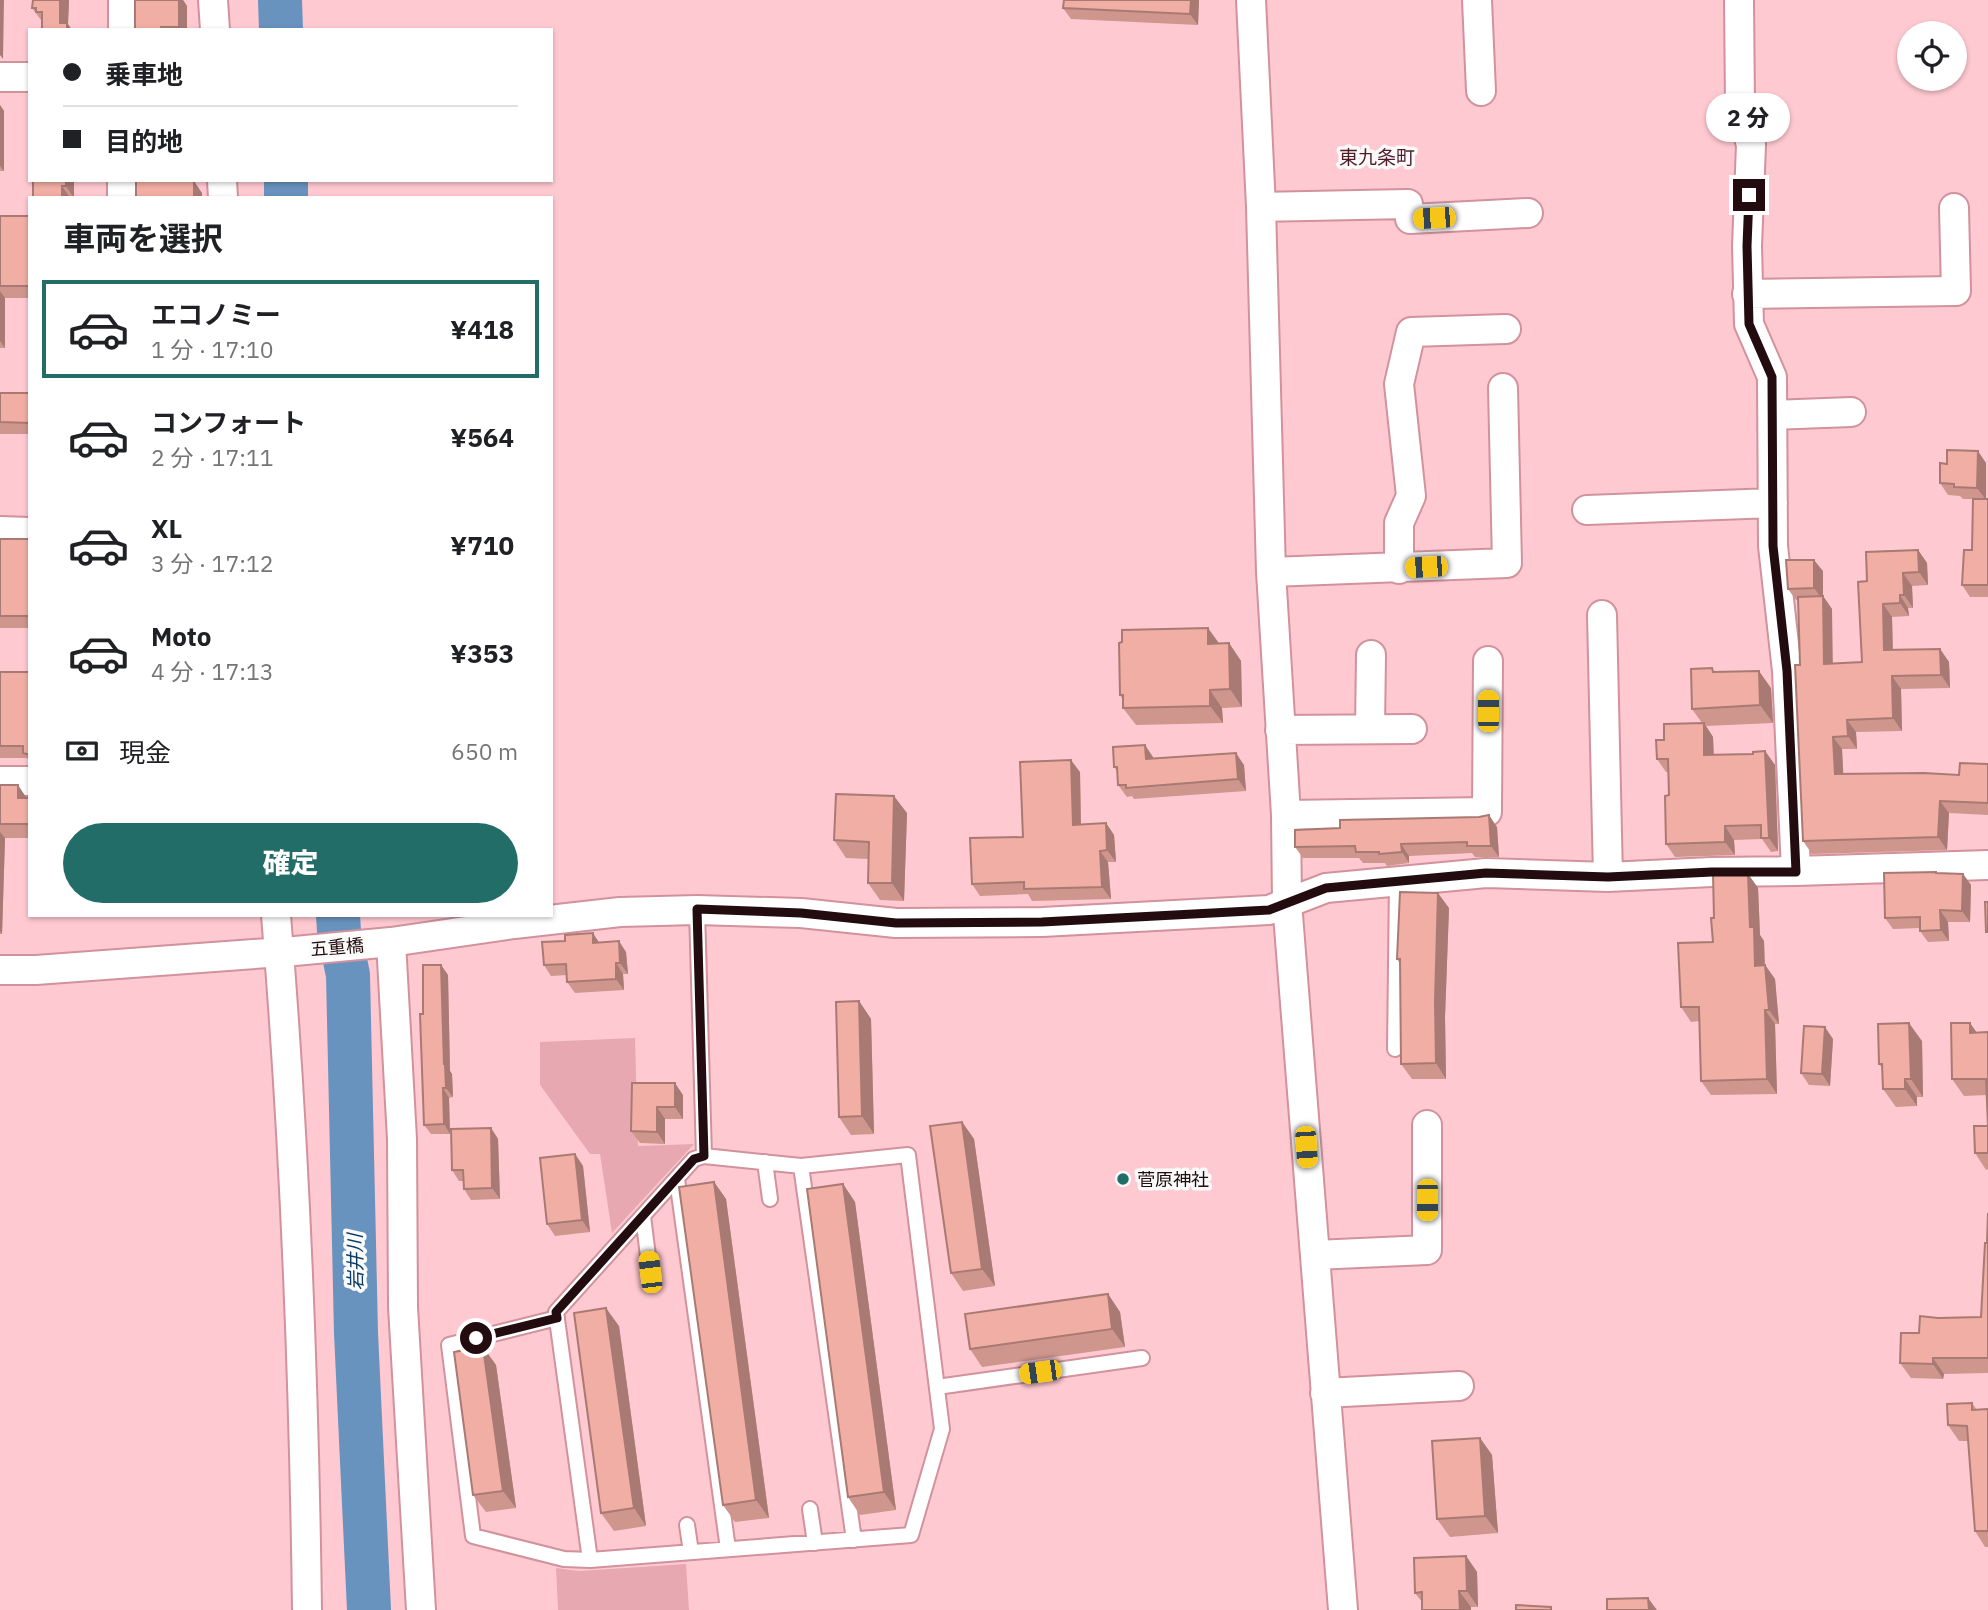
<!DOCTYPE html>
<html lang="ja">
<meta charset="utf-8">
<style>
body{margin:0;font-family:"IBM Plex Sans","Noto Sans JP",sans-serif;background:#f2f2f2;color:#202124;height:100vh;display:flex;flex-direction:column;font-size:26px;white-space:nowrap}
*{box-sizing:border-box;margin:0}
p{font-size:23px;color:#757577}
.icon{flex:none;width:38px;height:38px;fill:none;stroke:currentColor;stroke-width:2;stroke-linecap:round;stroke-linejoin:round}
.map{position:relative;flex:1;overflow:hidden}
.side{position:absolute;left:28px;top:196px;width:525px;height:721px;display:flex;flex-direction:column;background:#fff;border-radius:0px;box-shadow:0 2px 5px #0004}
.side>*{flex:none}
.guide{position:absolute;left:28px;top:28px;width:525px;height:154px;border-radius:0px;box-shadow:0 2px 5px #0004;display:grid;align-content:center;height:154px;padding:0 35px;background:#fff}
.fabs{position:absolute;left:1897px;top:21px;display:grid;gap:14px}
.fabs a{display:grid;place-items:center;width:70px;height:70px;border-radius:50%;background:#fff;box-shadow:0 2px 5px #0004;font-size:35px}
.end{position:absolute;width:32px;height:32px;margin:-16px;border:9px solid #220c10;background:#fff;box-shadow:0 0 0 4px #fff}
.from{border-radius:50%}
.bubble{position:absolute;height:49px;border-radius:24px;background:#fff;box-shadow:0 2px 5px #0004;font-size:23px;font-weight:800;line-height:49px;text-align:center}
.car{position:absolute;width:21px;height:42px;margin:-21px -10px;border-radius:9px;box-shadow:0 0 5px 2px #0007;background:linear-gradient(#f5c518 24%,#345 0 40%,#f5c518 0 76%,#345 0 86%,#f5c518 0)}
.guide b{display:flex;align-items:center;gap:24px;height:66px;font-size:26px}
.guide b+b{border-top:2px solid #e0e0e0}
.guide i{width:18px;height:18px;background:#202124}
ul{padding:0;list-style:none}
li{display:flex;align-items:center;gap:21px;height:98px;margin:0 14px 10px;padding:0 21px;border:4px solid transparent;border-radius:0px}
li div{flex:1}
li b{display:block;font-size:26px}
li em{font-style:normal;font-weight:800}
li.active{border-color:#236d68}
li>.icon{width:63px;height:63px;stroke-width:1.5}
h2{padding:0 35px;font-size:32px;line-height:84px}
.pay{display:flex;align-items:center;gap:18px;height:77px;padding:0 35px;font-size:26px}
.pay p{margin-inline-start:auto}
.primary-button{display:flex;gap:14px;margin-top:auto;padding:14px 35px}
.primary-button a{flex:1;height:80px;border-radius:42px;background:#236d68;color:#fff;font-size:28px;font-weight:800;line-height:80px;text-align:center}
.map>svg:first-child{display:block}
</style>
<div class="map">
<svg width="1988" height="1610" viewBox="0 0 1988 1610">
<rect width="100%" height="100%" fill="#ffc9d1"/>
<path fill="#e8a8b2" d="M635,1038L638,1146L694,1144L612,1233L600,1154H590L540,1085V1042Z
M686,1564L689,1610H558L556,1568L579,1571Z"/>
<g fill="none" stroke-linecap="round" stroke-linejoin="round">
<path stroke="#6893be" stroke-width="44" d="M280,0L281,30
M286,180V198
M338,915L339,931L348,975L356,1333L369,1610"/>
<g stroke="#d1929c" stroke-width="18">
<path id="lane" d="M697,910L704,1156
M1395,1049L1397,880
M908,1155L942,1429L911,1535L590,1560L556,1312L694,1159L704,1156L801,1166Z
M765,1162L770,1199
M801,1166L854,1540
M677,1179L728,1549
M643,1216L650,1272
M557,1318L449,1345L473,1536L564,1559L590,1560
M937,1387L1142,1358
M810,1509L815,1543
M687,1525L691,1552"/>
</g>
<g stroke="#d1929c" stroke-width="32">
<path id="street" d="M213,0L215,30
M1251,0L1261,207L1271,572L1286,815L1287,902L1343,1610
M1477,0L1481,91
M1739,0L1740,104L1751,145L1747,246L1749,324L1772,377L1773,546L1787,671L1796,871
M123,30V0
M0,77H30
M222,180L223,198
M122,198V180
M1261,207L1408,204L1410,219L1528,213
M1747,294L1956,291L1954,208
M1773,415L1851,412
M1587,510L1773,503
M0,531L30,532
M1399,569V523L1411,496L1399,384L1411,332L1506,329
M1271,572L1507,563L1503,388
M1602,615L1608,877
M1370,728L1371,655
M1280,730L1412,729
M0,781H30
M1286,815L1487,812L1488,661
M276,915C295,1146 304,1378 307,1610
M391,942L402,1139L403,1307L421,1610
M0,970H36L295,951L391,942L514,924L620,912L697,910L801,913L896,923L1042,922L1269,910L1326,888L1486,873L1608,877L1712,872L1796,871L1988,865
M1315,1255L1427,1250V1125
M1325,1393L1459,1386"/>
</g>
<use href="#lane" stroke="#fff" stroke-width="14"/>
<use href="#street" stroke="#fff" stroke-width="28"/>
</g>
<path fill="#cf968d" d="M33,0H69L68,24L41,20L32,8Z
M135,0H183L187,6V30H135Z
M1199,0L1198,25L1071,19L1063,8Z
M0,105L4,111V171H0V216H30V298H5V348H0Z
M33,180H74V198H33Z
M0,393H30V434H0Z
M1986,463V499H1988V597H1970L1962,585L1972,550L1973,499H1963L1960,496L1948,495L1940,483Z
M0,539H30V762L27,758H0V672H29V628H0Z
M1918,550L1927,563L1928,585L1912,586L1913,608H1908L1909,616L1892,617L1893,650L1940,649L1949,662L1950,688L1901,689L1902,731L1856,732L1857,749H1842L1843,774L1959,775L1988,764V815L1949,813L1947,850L1812,854L1803,841L1798,600H1796L1788,589L1823,571V596L1832,609V663L1862,662L1867,581Z
M1219,643H1229L1241,661L1242,707L1222,708L1223,723L1136,725L1123,708V700L1120,695Z
M1712,668L1715,672L1771,688L1773,723L1706,726L1713,737L1714,755L1753,754L1765,751L1775,765L1778,851L1771,852L1762,839L1734,840L1735,855L1675,857L1666,844L1669,795L1668,772H1666L1657,759L1664,740L1702,723L1692,709Z
M1153,757V758L1244,765L1246,791L1134,799L1132,796L1127,797L1118,785V772L1114,767Z
M1080,772L1081,824L1106,823L1114,835L1116,862H1108L1111,899L1032,901L1028,894L980,896L972,884L1023,837Z
M0,785L27,798H30V838H5L2,934H0Z
M907,813L904,901L880,900L868,883L869,859L846,858L834,840Z
M1497,827L1499,857H1475L1472,853L1409,856V863L1387,866L1385,863H1363L1359,858H1303L1295,847Z
M1937,873L1963,874L1971,885L1970,922H1948L1949,941L1928,942L1920,931V928L1893,929L1885,918Z
M1748,874L1758,888L1760,935L1764,941L1765,965L1775,979L1779,1024H1775L1777,1094L1711,1095L1701,1081L1699,1021L1691,1022L1681,1007L1713,942Z
M1449,908L1445,1017L1446,1079H1412L1401,1064L1400,964L1397,959Z
M599,942L626,952L628,974H623L624,990L575,993L567,982V975L551,976L544,965Z
M441,965L448,975L450,1071L452,1074L453,1097L449,1098L450,1134H431L424,1125L423,1014Z
M859,1001L871,1019L874,1134L851,1135L839,1117Z
M1970,1023L1977,1033L1988,1032V1169L1986,1170L1975,1153L1988,1126L1987,1095L1964,1096L1952,1079Z
M1833,1039L1830,1086L1809,1085L1801,1073Z
M1922,1041L1923,1097H1917V1106L1896,1107L1883,1089V1069L1879,1064Z
M632,1083L683,1095V1119H665V1144L640,1143L631,1131Z
M962,1122L974,1139L995,1286L963,1291L951,1273Z
M491,1128L498,1139L500,1199L471,1200L464,1189L463,1181H459L452,1170Z
M575,1154L583,1166L590,1232L555,1236L547,1224Z
M714,1182L726,1199L769,1518L735,1522L723,1505Z
M843,1184L855,1202L896,1510L860,1515L848,1497Z
M1988,1213V1373L1944,1374L1943,1379L1911,1378L1900,1363L1919,1333L1938,1318L1981,1317L1987,1243Z
M1108,1294L1120,1312L1125,1347L982,1367L970,1349Z
M619,1326L646,1526L614,1531L601,1513Z
M483,1347L496,1365L516,1508L486,1512L473,1495Z
M1972,1403L1977,1410L1988,1409V1547H1985L1975,1531L1968,1441H1959L1948,1425Z
M1480,1438L1492,1455L1498,1533L1450,1537L1437,1519Z
M1466,1556L1477,1572L1478,1607H1471V1610H1422V1602L1415,1593Z"/>
<path fill="#a97a73" d="M0,0H4L3,59L0,55Z
M60,0H69L68,24L72,30H65L60,23Z
M179,0H183L187,6V30H181L179,27Z
M1191,0H1199L1198,25L1190,14Z
M0,105L4,111V171L0,166Z
M66,180H74V198L66,186Z
M194,181L202,193V198H194Z
M62,186L70,198H62Z
M0,291L5,298V348L0,341Z
M1978,451L1986,463V500L1977,488Z
M1918,550L1927,563L1928,585L1919,572Z
M1814,560L1823,571V596L1832,609L1833,676L1824,664L1823,600L1814,588Z
M1903,573L1912,586L1913,608L1904,595Z
M1900,595L1908,608L1909,616L1900,603Z
M1883,604L1892,617L1893,663L1884,650Z
M1208,628L1221,646L1208,644Z
M1229,643L1241,661L1242,707L1230,689Z
M1940,649L1949,662L1950,688L1941,675Z
M1759,671L1771,688L1773,723L1760,705Z
M1892,676L1901,689L1902,731L1893,718Z
M1210,690L1222,708L1223,723L1210,706Z
M1847,720L1856,732L1857,749L1848,736Z
M1704,723L1713,737L1714,769L1704,755Z
M1833,737L1842,749L1844,787L1835,774Z
M1145,745L1153,757L1154,770L1146,759Z
M1765,751L1775,765L1778,851L1769,838Z
M1236,753L1244,765L1246,791L1238,779Z
M1071,760L1080,772L1081,837L1073,825Z
M18,785L28,800L18,798Z
M894,796L907,813L904,901L892,883Z
M1940,801L1949,813L1947,850L1938,837Z
M1489,815L1497,827L1499,857L1491,846Z
M1106,823L1114,835L1116,862L1107,850Z
M1725,826L1734,840L1735,855L1725,842Z
M0,832L5,838L2,934L0,931Z
M1401,844L1409,856V863L1402,852Z
M1100,851L1108,862L1111,899L1102,887Z
M1748,874L1758,888L1760,935L1764,941L1765,980L1755,966L1750,927Z
M1963,874L1971,885L1970,922L1962,911Z
M1438,893L1449,908L1445,1017L1446,1079L1436,1063L1435,1001Z
M1940,910L1948,922L1949,941L1941,930Z
M593,933L600,944L593,943Z
M619,941L626,952L628,974L620,963Z
M616,963L623,974L624,990L616,979Z
M441,965L448,975L450,1071L452,1074L453,1097L446,1088L444,1064Z
M1765,965L1775,979L1779,1024L1769,1010Z
M859,1001L871,1019L874,1134L862,1116Z
M1765,1010L1775,1024L1777,1094L1767,1079Z
M1909,1023L1922,1041L1923,1097L1911,1079Z
M1970,1023L1981,1039L1970,1033Z
M1825,1027L1833,1039L1830,1086L1822,1074Z
M1905,1079L1917,1097V1106L1905,1089Z
M675,1083L683,1095V1119L675,1107Z
M443,1088L449,1098L450,1134L444,1124Z
M657,1107L665,1119V1144L657,1132Z
M962,1122L974,1139L995,1286L982,1269Z
M491,1128L498,1139L500,1199L492,1188Z
M575,1154L583,1166L590,1232L582,1220Z
M714,1182L726,1199L769,1518L756,1500Z
M843,1184L855,1202L896,1510L884,1492Z
M1108,1294L1120,1312L1125,1347L1112,1329Z
M606,1308L619,1326L646,1526L634,1508Z
M483,1347L496,1365L516,1508L503,1491Z
M1933,1358L1944,1374L1943,1379L1933,1364Z
M1480,1438L1492,1455L1498,1533L1485,1516Z
M1466,1556L1477,1572L1478,1607L1467,1591Z
M1459,1591L1471,1607V1610H1460Z
M1648,1598L1657,1610H1649Z"/>
<path fill="#f1aea4" stroke="#a97a73" stroke-width="2" d="M33,0H60V23H67V30H42V12H36V8H32Z
M135,0H179V27H161V30H135Z
M1064,0H1191L1190,14L1063,8Z
M33,180H66V186H62V198H33Z
M136,180L194,181V198H136Z
M0,216H30V286H0Z
M0,393H30V423L0,422Z
M1947,450L1978,451L1977,488L1954,487V484L1940,483V463L1947,464Z
M1973,499H1988V585H1962L1964,550H1972Z
M0,539H30V755L23,753V746H0V672H29V616H0Z
M1918,550L1919,572L1903,573L1904,595H1900V603L1883,604L1884,650L1940,649L1941,675L1892,676L1893,718L1847,720L1848,736L1833,737L1835,774L1924,773L1959,775L1960,763L1988,764V803L1940,801L1938,837L1803,841L1795,665H1800L1798,597L1823,596L1824,664L1862,662L1858,582L1867,581L1866,552Z
M1786,560H1814V588L1788,589Z
M1208,628V644L1229,643L1230,689L1210,690V706L1123,708V695H1120L1119,643L1122,642V630Z
M1712,668L1713,672L1759,671L1760,705L1692,709L1691,669Z
M1704,723V755L1753,754V752L1765,751L1769,838H1761V825L1725,826V842L1666,844L1665,796L1669,795L1668,759H1657L1656,740H1664V724Z
M1145,745L1146,759L1236,753L1238,779L1126,788V785H1118L1117,767H1114L1113,747Z
M1071,760L1073,825L1106,823L1107,850L1100,851L1102,887L1024,889V882L972,884L970,838L1023,837L1020,762Z
M0,785H18V798H30V824H0Z
M836,794L894,796L892,883H868L869,842L834,840Z
M1489,815L1491,846H1467V842L1401,844L1402,852L1379,854V852H1356L1355,846L1295,847V830L1340,828V820L1479,817Z
M1936,872V873L1963,874L1962,911L1940,910L1941,930L1920,931V917L1885,918L1884,873Z
M1713,874H1748L1750,927H1754L1755,966L1765,965L1769,1010H1765L1767,1079L1701,1081L1699,1007H1681L1678,943L1713,942L1711,918H1714Z
M1400,892L1438,893L1435,1001L1436,1063L1401,1064L1400,959H1397Z
M1985,902H1988V932H1986Z
M593,933V943L619,941L620,963H616V979L567,982L566,964L544,965L542,942L565,941V935Z
M423,965H441L444,1064H445L446,1088H443L444,1124L424,1125L420,1014H423Z
M859,1001L862,1116L839,1117L836,1002Z
M1909,1023L1911,1079H1905V1089H1883L1882,1064H1879L1878,1024Z
M1951,1023H1970V1033L1988,1032V1153H1975L1974,1126H1988L1986,1079H1952Z
M1804,1026L1825,1027L1822,1074L1801,1073Z
M632,1083H675V1107H657V1132L631,1131Z
M962,1122L982,1269L951,1273L930,1126Z
M491,1128L492,1188L464,1189L463,1170H452L451,1129Z
M575,1154L582,1220L547,1224L540,1158Z
M714,1182L756,1500L723,1505L679,1187Z
M843,1184L884,1492L848,1497L807,1189Z
M1988,1213V1358H1933V1364L1900,1363L1901,1333H1919L1920,1316L1938,1318L1981,1317L1985,1243H1987Z
M1108,1294L1112,1329L970,1349L965,1314Z
M606,1308L634,1508L601,1513L574,1313Z
M483,1347L503,1491L473,1495L454,1352Z
M1972,1403V1410L1988,1409V1531H1975L1967,1426L1948,1425L1947,1404Z
M1480,1438L1485,1516L1437,1519L1432,1441Z
M1466,1556L1467,1591H1459L1460,1610H1422V1592L1415,1593L1414,1558Z
M1648,1598L1649,1610H1607V1599Z
M1516,1605L1551,1607V1610H1516Z"/>
<g fill="none" stroke-linecap="round" stroke-linejoin="round">
<path stroke="#220c10" stroke-width="9" d="M476,1338L557,1318L556,1312L694,1159L704,1156L697,909L801,913L896,923L1042,922L1269,910L1326,888L1486,873L1608,877L1712,872H1796L1787,671L1773,546L1772,377L1749,324L1747,246L1749,195"/>
</g>
<circle fill="#236d68" stroke="#fafafa" stroke-width="2.5" cx="1123" cy="1179" r="7"/>
<g text-anchor="middle" dominant-baseline="central" stroke-width="7" stroke-linejoin="round" paint-order="stroke">
<g font-size="18" fill="#220c10" stroke="#fafafa">
<text transform="translate(337 947) rotate(-5)">五重橋</text>
</g>
<g font-size="18" fill="#220c10" stroke="#fafafa" text-anchor="start">
<text x="1137" y="1179">菅原神社</text>
</g>
<g font-size="19" fill="#4f1c27" stroke="#fafafa">
<text x="1377" y="157">東九条町</text>
</g>
<g font-size="19" font-style="italic" fill="#083b64" stroke="#fafafa">
<text transform="translate(355 1262) rotate(-91)">岩井川</text>
</g>
</g>
</svg>
<div class="fabs">
<a><svg class="icon" aria-label="locate" viewBox="0 0 24 24"><circle cx="12" cy="12" r="6"/><path d="M12 2v4M12 18v4M2 12h4M18 12h4"/></svg></a>
</div>
<i class="end from" style="left:476px;top:1338px"></i>
<i class="end" style="left:1749px;top:195px"></i>
<div class="bubble" style="left:1706px;top:93px;width:84px">2 分</div>
<i class="car" style="left:1434px;top:218px;rotate:267deg"></i>
<i class="car" style="left:1426px;top:567px;rotate:267deg"></i>
<i class="car" style="left:1488px;top:711px;rotate:0deg"></i>
<i class="car" style="left:1306px;top:1147px;rotate:176deg"></i>
<i class="car" style="left:1427px;top:1200px;rotate:180deg"></i>
<i class="car" style="left:650px;top:1272px;rotate:353deg"></i>
<i class="car" style="left:1040px;top:1372px;rotate:262deg"></i>
<div class="guide">
<b><i class="from"></i>乗車地</b>
<b><i></i>目的地</b>
</div>
<section class="side">
<h2>車両を選択</h2>
<ul>
<li class="active"><svg class="icon" aria-label="car" viewBox="0 0 24 24"><path d="M5 17H2v-5l4-1 3-4h7l3 4 3 1v5h-3M9 17h6M6 11h13"/><circle cx="7" cy="17" r="2"/><circle cx="17" cy="17" r="2"/></svg><div><b>エコノミー</b><p>1 分 · 17:10</p></div><em>¥418</em></li>
<li><svg class="icon" aria-label="car" viewBox="0 0 24 24"><path d="M5 17H2v-5l4-1 3-4h7l3 4 3 1v5h-3M9 17h6M6 11h13"/><circle cx="7" cy="17" r="2"/><circle cx="17" cy="17" r="2"/></svg><div><b>コンフォート</b><p>2 分 · 17:11</p></div><em>¥564</em></li>
<li><svg class="icon" aria-label="car" viewBox="0 0 24 24"><path d="M5 17H2v-5l4-1 3-4h7l3 4 3 1v5h-3M9 17h6M6 11h13"/><circle cx="7" cy="17" r="2"/><circle cx="17" cy="17" r="2"/></svg><div><b>XL</b><p>3 分 · 17:12</p></div><em>¥710</em></li>
<li><svg class="icon" aria-label="car" viewBox="0 0 24 24"><path d="M5 17H2v-5l4-1 3-4h7l3 4 3 1v5h-3M9 17h6M6 11h13"/><circle cx="7" cy="17" r="2"/><circle cx="17" cy="17" r="2"/></svg><div><b>Moto</b><p>4 分 · 17:13</p></div><em>¥353</em></li>
</ul>
<div class="pay"><svg class="icon" aria-label="cash" viewBox="0 0 24 24"><path d="M3 7h18v10H3z"/><circle cx="12" cy="12" r="2"/></svg>現金<p>650 m</p></div>
<div class="primary-button"><a>確定</a></div>
</section>
</div>
